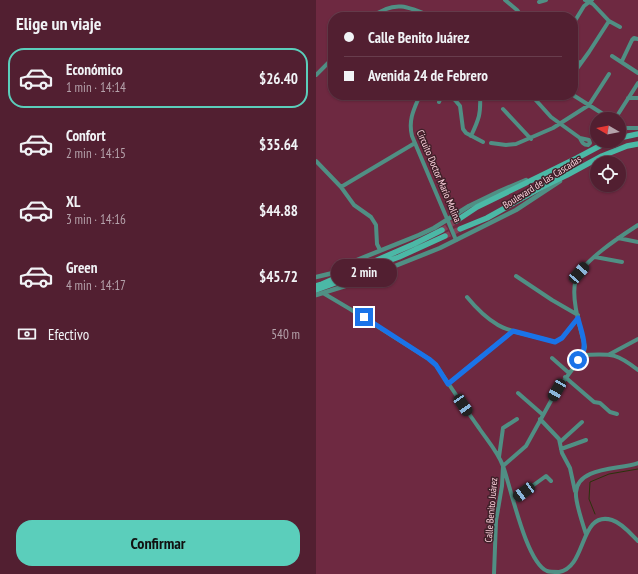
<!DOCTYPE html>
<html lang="es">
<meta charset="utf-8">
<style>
body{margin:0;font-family:"PT Sans Narrow",sans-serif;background:#582739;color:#f1f3f6;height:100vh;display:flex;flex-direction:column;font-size:15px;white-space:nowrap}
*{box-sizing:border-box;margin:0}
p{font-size:13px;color:#b5a2ab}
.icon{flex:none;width:22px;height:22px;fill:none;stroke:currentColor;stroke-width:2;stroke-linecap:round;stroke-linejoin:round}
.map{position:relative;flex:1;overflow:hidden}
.side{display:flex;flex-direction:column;background:#521f31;width:316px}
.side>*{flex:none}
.hud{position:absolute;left:12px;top:12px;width:250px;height:88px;border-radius:16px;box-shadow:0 1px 3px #0004,0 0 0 1px #683d4d;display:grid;align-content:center;height:88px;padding:0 16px;background:#521f31}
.needle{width:26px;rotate:279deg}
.controls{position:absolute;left:274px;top:112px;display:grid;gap:8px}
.controls a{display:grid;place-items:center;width:36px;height:36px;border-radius:50%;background:#521f31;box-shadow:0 1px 3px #0004,0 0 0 1px #683d4d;font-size:20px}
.end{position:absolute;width:18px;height:18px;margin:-9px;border:5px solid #1a73e8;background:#fff;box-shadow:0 0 0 2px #fff}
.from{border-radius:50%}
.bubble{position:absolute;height:28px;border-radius:14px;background:#521f31;box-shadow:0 1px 3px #0004,0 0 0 1px #683d4d;font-size:13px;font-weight:800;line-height:28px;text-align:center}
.car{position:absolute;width:12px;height:24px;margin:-12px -6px;border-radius:5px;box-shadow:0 0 3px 1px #0007;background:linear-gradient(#222 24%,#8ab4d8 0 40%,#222 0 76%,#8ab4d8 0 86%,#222 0)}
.hud b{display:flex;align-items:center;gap:14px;height:38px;font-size:15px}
.hud b+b{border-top:1px solid #683d4d}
.hud i{width:10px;height:10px;background:#f1f3f6}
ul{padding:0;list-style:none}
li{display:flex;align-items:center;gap:12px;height:60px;margin:0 8px 6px;padding:0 8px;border:2px solid transparent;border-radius:16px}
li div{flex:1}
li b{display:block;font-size:15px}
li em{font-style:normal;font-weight:800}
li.active{border-color:#5bcebb}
li>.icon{width:36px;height:36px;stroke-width:1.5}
h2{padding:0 16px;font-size:18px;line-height:48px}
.pay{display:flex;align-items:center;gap:10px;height:44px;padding:0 16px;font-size:15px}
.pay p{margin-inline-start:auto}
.button{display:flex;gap:8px;margin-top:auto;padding:8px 16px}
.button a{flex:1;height:46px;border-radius:16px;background:#5bcebb;color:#111;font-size:16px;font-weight:800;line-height:46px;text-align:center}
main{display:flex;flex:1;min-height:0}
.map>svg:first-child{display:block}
</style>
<main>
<section class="side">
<h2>Elige un viaje</h2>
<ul>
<li class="active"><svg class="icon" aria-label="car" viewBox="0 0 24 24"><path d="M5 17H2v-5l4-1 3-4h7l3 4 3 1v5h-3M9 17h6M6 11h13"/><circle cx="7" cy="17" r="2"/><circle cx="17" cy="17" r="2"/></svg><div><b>Económico</b><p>1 min · 14:14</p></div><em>$26.40</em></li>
<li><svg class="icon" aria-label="car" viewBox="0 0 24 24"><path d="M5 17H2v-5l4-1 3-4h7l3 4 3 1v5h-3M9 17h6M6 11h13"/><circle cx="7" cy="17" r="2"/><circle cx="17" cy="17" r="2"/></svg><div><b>Confort</b><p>2 min · 14:15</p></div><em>$35.64</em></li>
<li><svg class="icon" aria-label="car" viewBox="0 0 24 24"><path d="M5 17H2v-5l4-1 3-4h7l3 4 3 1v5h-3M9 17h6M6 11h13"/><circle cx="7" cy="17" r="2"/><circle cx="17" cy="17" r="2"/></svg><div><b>XL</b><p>3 min · 14:16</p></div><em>$44.88</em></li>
<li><svg class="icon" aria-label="car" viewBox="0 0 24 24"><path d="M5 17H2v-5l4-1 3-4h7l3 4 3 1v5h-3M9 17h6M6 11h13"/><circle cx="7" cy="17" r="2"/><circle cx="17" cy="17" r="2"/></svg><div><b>Green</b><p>4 min · 14:17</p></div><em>$45.72</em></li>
</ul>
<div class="pay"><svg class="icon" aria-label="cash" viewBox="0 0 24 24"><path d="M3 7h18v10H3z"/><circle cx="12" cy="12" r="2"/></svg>Efectivo<p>540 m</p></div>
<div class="button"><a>Confirmar</a></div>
</section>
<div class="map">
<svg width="322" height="574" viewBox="0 0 322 574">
<rect width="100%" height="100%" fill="#6e2941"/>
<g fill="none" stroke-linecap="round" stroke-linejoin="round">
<path stroke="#2b330c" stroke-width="1" d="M279,514L273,499L274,482L293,474L322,469"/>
<path stroke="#834258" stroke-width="5.5" stroke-dasharray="5.5 3" stroke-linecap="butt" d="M126,230L140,221
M129,236L144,229"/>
<path stroke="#508f84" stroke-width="4" d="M189,0L201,10L206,17
M269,0L277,4L293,21L304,27
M223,2L230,0
M153,14L159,17
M56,17C78,0 92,6 116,17
M257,24L268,6L276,0
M296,56L322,73
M306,61L316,40L318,38L322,39
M257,64L265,62
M257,72L260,70L273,52L293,21
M0,75L17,58
M104,95C98,109 92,120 96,136L140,240
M128,95L139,100L144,106L147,129L150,133L167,142
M257,95L295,119
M217,97L235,117L264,138L273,140L274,143L272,145C267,145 266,142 264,138
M312,98H322
M123,102L126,95
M187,109L215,139
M299,119L322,83
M303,128H322
M155,136C163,119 165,114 164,95
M175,143L190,145L200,144L237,128L273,105L293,74
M0,161L25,187L38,205L55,217L60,225L61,244L64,250
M25,187L99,143
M302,238L322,242
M279,257L306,262
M200,276L236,300L262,315
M7,293L34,309L113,359L120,365C134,386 148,407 163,428C171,440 182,452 187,466C195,488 210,562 231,571C234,572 239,572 243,572C271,568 263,510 296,520C306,523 315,534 322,541
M151,297C160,308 170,318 182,325C195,333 224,337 239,342L246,338L262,318
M294,354L322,339
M267,355C295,354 299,352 322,370
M236,358L253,373
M249,377L278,402L284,403L294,412L301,414
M132,384L197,331
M202,393L226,414
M224,419L243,439L246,453L254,468L259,491
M244,442L266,422
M245,449L270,440
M183,457L187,428L201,419
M197,500L230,476L235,481
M270,534C267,525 259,500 260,492C262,466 304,470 322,463
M178,574L180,521L186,486L187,466L210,446L241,390L267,355L269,347C265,331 254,296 260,280C266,261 305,236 322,225"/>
<path stroke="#508f84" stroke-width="4.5" d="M0,277L17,273L41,260L103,235L118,228L153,206L184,191L210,180
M0,295L29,286L124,248L200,210L244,181"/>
<path stroke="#4bb8a6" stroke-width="5.5" d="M303,138L322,134
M140,221L161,207L261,158L293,141
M144,229L171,218L226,187L251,175L286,156L311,146L322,144
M0,286L6,284L98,244L126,230
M0,290L30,279L66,263L83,257L129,236"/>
</g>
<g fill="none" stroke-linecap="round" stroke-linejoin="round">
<path stroke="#1a73e8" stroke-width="5" d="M48,317L113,359L120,365L132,384L197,331L239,342L246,338L262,318C265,332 274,349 262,360"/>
</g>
<g text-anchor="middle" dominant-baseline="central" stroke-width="3" stroke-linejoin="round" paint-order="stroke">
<g font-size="10" fill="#fcd1dc" stroke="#3f2029">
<text transform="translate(123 176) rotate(67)">Circuito Doctor Mario Molina</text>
<text transform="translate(226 182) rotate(-32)">Boulevard de las Cascadas</text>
<text transform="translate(175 510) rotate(-85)">Calle Benito Juárez</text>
</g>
</g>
</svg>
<div class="controls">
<a><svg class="needle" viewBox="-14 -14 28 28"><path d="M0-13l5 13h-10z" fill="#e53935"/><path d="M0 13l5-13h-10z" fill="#b5a2ab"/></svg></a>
<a><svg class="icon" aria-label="locate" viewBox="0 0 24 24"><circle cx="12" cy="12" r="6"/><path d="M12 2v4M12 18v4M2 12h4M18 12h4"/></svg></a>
</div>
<i class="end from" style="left:262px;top:360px"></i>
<i class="end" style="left:48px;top:317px"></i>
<div class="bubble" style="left:15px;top:259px;width:66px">2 min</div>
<i class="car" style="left:263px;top:273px;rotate:41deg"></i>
<i class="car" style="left:241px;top:390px;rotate:210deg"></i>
<i class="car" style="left:147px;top:405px;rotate:146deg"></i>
<i class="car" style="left:208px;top:492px;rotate:234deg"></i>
<div class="hud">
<b><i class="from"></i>Calle Benito Juárez</b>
<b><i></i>Avenida 24 de Febrero</b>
</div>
</div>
</main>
